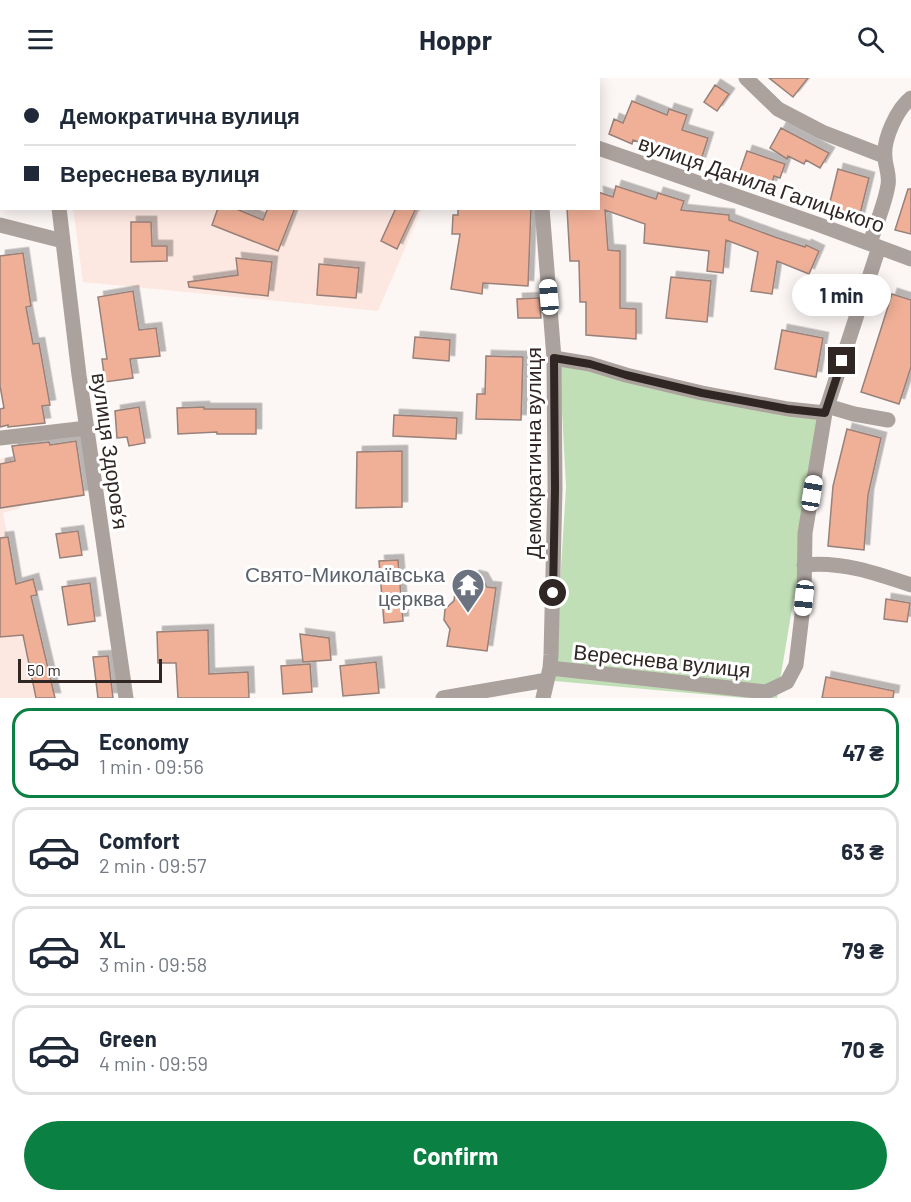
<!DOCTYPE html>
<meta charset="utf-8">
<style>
body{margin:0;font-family:Barlow,sans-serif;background:#f2f2f3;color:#1f2937;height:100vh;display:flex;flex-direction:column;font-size:22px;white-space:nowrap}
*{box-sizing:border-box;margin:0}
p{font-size:20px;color:#747a83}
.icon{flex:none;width:33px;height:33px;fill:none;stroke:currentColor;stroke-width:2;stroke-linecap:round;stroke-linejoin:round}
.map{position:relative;height:620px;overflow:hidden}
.details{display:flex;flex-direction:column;background:#fff;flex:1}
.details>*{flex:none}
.hud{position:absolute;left:0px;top:0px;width:600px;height:132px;box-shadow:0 3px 15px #0003;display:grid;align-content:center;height:132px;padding:0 24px;background:#fff}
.scale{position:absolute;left:18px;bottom:15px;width:144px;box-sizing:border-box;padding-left:6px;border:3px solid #302623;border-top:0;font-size:16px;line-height:21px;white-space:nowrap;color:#302623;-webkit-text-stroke:4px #fff;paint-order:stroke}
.end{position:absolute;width:27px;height:27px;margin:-14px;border:8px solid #302623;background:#fff;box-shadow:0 0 0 3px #fff}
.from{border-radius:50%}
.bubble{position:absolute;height:42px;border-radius:21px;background:#fff;box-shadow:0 3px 15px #0003;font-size:20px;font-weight:700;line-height:42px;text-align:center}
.car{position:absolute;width:18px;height:36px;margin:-18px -9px;border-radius:8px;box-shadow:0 0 4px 2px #0007;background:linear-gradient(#fff 24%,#345 0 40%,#fff 0 76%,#345 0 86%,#fff 0)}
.hud b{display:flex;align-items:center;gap:21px;height:57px;font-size:22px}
.hud b+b{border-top:2px solid #e0e1e3}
.hud i{width:15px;height:15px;background:#1f2937}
ul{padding:10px 0 0;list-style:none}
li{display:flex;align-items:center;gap:18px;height:90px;margin:0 12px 9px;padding:0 12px;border:3px solid #e0e1e3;border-radius:18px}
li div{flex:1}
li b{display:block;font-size:22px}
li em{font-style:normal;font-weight:700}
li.on{border-color:#0b8043}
li>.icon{width:54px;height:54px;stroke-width:1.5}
.primary-button{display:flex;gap:12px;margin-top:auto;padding:12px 24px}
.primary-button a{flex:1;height:69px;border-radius:36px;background:#0b8043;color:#fff;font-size:24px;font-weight:700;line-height:69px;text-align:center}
header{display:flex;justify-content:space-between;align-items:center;height:78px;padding:0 24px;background:#fff;font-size:27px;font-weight:700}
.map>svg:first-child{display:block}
</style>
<header><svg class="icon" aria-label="menu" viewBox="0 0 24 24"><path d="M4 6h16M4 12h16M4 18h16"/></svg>Hoppr<svg class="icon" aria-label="search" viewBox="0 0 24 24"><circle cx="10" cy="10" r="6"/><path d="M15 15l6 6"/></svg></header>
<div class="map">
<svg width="911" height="620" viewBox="0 0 911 620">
<defs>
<filter id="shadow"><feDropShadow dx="5.5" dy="-5.5" stdDeviation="0" flood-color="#0004"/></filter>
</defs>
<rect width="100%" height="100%" fill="#fcf7f5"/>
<path fill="#fde8e1" d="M73,131H422L378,233L83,204Z
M12,379L20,430L3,435L20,518L15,519L35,620H0V381Z"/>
<path fill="#c1dfb6" d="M559,276L825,335L777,620H746L554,603L566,409Z"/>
<path fill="#f0af97" stroke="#988179" stroke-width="1.5" filter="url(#shadow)" d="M769,0H808L793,19Z
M715,7L729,16L717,33L704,24Z
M632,23L667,37L669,31L687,37L682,52L708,60L700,85L633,62L632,66L609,56L614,41L623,45Z
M781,50L829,75L820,90L806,82L804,86L788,78L787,81L770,70Z
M747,73L785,86L780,100L774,98L771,108L739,96Z
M838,91L869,100L859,140L828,132Z
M616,108L656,121L658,115L684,123L681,132L729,137V142L775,159L805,169L806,167L819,173L809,196L777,183L772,216L751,213L758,174L726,162L723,195L707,193L709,173L644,165L645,146L605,132L608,172L620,173V230L636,231V261L586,257V224H580L579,183H570L567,130H599L598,114L613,119Z
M908,111H911V156L895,152Z
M218,130H234L263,142L268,130H295L278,173L212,147Z
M396,130H416L397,171L381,163Z
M458,130H531L528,208L483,205L482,216L451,211L460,156H452L453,137H458Z
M131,144H151L152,168H167V183L131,184Z
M23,175L31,228L26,229L33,266L39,265L50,327L42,328L45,345L8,349V347L0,349V331L4,330L0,308V178Z
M236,180L272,184L268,218L189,209L188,204L238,197Z
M319,186L359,190L356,220L317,217Z
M671,199L711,203L707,244L666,240Z
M133,213L139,252L156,250L160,278L130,281L133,300L105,304L102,281H107L98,219Z
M892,216L911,222V289L899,326L861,314Z
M539,220L541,240H518L517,221Z
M782,252L823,260L816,299L775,291Z
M415,259L450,262L449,283L413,280Z
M486,278L523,279L521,342L476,341L477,316H485Z
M139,329L145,365L129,368L127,359L117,360L115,333Z
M204,329V331H256V356H217V354L178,356L177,330Z
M394,337L457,340L456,361L393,358Z
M847,351L881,360L868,417L864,472L828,468L833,408Z
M76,363L84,417L0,430V386L15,383L12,368L49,364L50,367Z
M402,373V429L356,430L357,374Z
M78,453L82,477L60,480L56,456Z
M8,459L16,506L33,501L37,517L31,518L55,620H36L23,557L0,559V460Z
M398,482L403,543L384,545L379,483Z
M474,498L482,500L487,509L496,510L487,573L447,568L450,551L444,542L445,531L454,523L456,506H464L467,501Z
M90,505L95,543L68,547L62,509Z
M886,521L910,525L907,544L884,541Z
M208,552L209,596L248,594L249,620H178L176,585H158L157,554Z
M300,556L329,560L331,582L303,584Z
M108,578L113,620H98L93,579Z
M376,584L379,615L343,618L340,588Z
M310,586L312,614L283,616L281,588Z
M826,599L894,613L893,620H822Z"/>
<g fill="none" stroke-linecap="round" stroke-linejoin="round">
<path stroke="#aca29d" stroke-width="15" d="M444,0L448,2
M496,0L497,2
M746,0L778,31L822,54L884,78
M77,2V0
M432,2L433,0
M598,70L817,146L911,181
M59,130L79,297L126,620
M542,130L554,280L555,411L551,577L550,590L543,620
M0,147L63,163
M870,165C876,146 885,126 888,107C890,96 885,88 885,79C883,61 897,31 911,20
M554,280L590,286L626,297L702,315L788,331L825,335
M827,328L854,336L888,342
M0,360L87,350
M804,487C841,483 876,495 911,507
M550,590L766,614L787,604L796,587L804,520L805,455L825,335L879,169
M443,620L547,602"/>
</g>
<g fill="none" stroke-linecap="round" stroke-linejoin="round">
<path stroke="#302623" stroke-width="8" d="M553,515L555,411L554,280L590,286L626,297L702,315L788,331L825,335L842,283"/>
</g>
<defs>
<g id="temple-pin" transform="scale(1.725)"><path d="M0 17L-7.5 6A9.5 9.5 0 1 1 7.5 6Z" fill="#6b7280" stroke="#fff"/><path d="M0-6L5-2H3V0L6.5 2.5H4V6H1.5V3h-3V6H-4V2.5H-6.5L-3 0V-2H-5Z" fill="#fff"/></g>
</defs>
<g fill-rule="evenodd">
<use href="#temple-pin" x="468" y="507"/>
</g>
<g text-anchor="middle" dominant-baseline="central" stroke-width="6" stroke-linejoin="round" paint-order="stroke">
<g font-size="21" fill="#302623" stroke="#fff">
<text transform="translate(762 105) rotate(19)">вулиця Данила Галицького</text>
<text transform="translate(111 373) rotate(82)">вулиця Здоровʼя</text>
<text transform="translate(532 375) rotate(-90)">Демократична вулиця</text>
<text transform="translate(662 582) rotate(6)">Вереснева вулиця</text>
</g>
<g font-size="21" fill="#5b616d" stroke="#fff" text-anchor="end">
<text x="445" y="495">Свято-Миколаївська<tspan x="445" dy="24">церква</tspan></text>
</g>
</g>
</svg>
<div class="scale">50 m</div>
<i class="end from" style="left:553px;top:515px"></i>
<i class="end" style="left:842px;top:283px"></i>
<div class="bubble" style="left:792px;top:196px;width:99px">1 min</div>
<i class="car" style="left:549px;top:219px;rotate:355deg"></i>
<i class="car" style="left:812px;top:415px;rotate:9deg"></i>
<i class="car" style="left:804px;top:520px;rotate:186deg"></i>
<div class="hud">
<b><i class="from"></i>Демократична вулиця</b>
<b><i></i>Вереснева вулиця</b>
</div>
</div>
<section class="details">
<ul>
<li class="on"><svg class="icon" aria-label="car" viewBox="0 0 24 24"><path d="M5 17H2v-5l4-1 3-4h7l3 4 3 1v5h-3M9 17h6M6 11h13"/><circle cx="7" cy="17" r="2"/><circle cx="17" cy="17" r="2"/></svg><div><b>Economy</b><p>1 min · 09:56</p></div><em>47 ₴</em></li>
<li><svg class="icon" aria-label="car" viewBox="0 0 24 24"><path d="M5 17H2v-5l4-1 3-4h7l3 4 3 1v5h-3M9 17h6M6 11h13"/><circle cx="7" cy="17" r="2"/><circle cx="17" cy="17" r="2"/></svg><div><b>Comfort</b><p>2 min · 09:57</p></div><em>63 ₴</em></li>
<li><svg class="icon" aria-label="car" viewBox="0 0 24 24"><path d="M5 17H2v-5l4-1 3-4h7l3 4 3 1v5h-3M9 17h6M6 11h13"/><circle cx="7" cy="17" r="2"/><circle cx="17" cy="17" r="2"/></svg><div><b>XL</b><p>3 min · 09:58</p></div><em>79 ₴</em></li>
<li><svg class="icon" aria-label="car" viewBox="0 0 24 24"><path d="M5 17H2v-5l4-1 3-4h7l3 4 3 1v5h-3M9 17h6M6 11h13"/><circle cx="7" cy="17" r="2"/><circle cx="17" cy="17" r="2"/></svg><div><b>Green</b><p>4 min · 09:59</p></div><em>70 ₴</em></li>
</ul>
<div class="primary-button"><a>Confirm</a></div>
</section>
